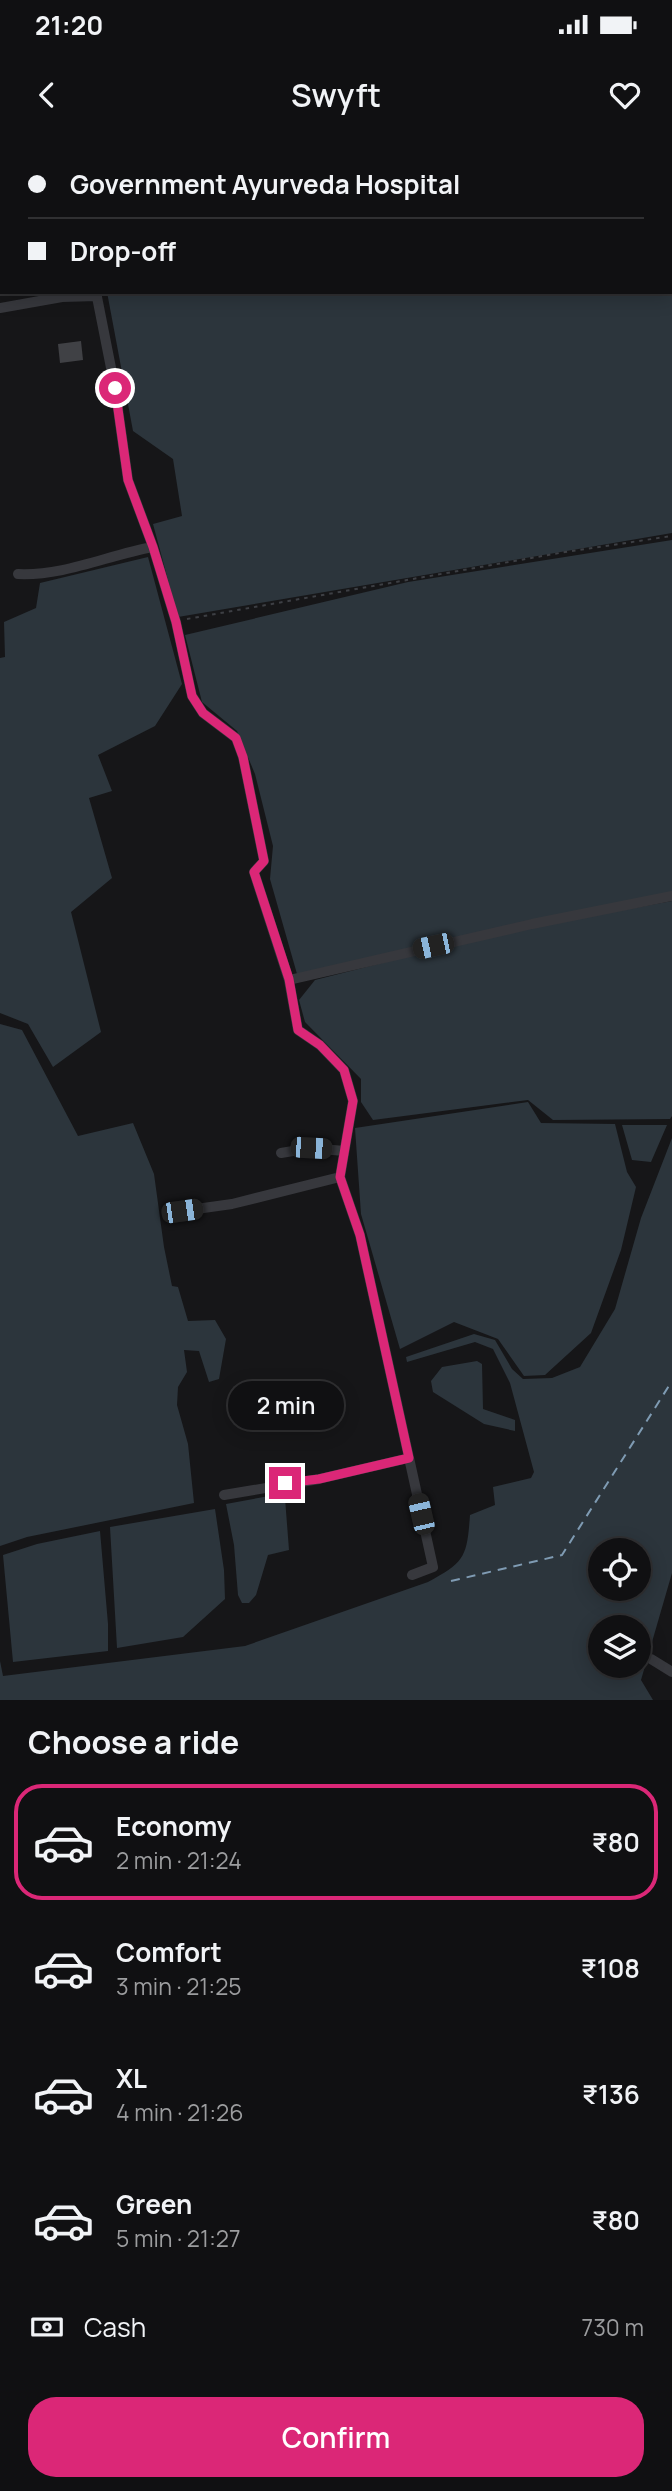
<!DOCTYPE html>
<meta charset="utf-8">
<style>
body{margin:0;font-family:Manrope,sans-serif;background:#1e1e20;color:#f1f3f6;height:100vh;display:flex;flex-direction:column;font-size:26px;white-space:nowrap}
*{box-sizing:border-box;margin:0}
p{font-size:23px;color:#9c9d9f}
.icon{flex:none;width:38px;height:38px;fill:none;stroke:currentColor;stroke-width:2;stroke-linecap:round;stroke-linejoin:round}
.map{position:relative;height:1560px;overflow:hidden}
.side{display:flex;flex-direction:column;background:#101012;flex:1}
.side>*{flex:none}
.top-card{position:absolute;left:0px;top:0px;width:672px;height:154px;box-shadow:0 4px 18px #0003,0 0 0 2px #303032;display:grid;align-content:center;height:154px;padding:0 28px;background:#101012}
.tools{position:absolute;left:588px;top:1398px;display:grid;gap:14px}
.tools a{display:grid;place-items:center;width:63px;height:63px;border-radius:50%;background:#101012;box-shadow:0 4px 18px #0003,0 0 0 2px #303032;font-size:35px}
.end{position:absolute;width:32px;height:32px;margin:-16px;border:9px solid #db2777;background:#fff;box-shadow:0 0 0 4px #fff}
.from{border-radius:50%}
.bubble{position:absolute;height:49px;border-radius:24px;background:#101012;box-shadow:0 4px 18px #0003,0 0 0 2px #303032;font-size:23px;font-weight:600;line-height:49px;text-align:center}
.car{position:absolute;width:21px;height:42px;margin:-21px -10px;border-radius:9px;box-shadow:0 0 5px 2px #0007;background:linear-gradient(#222 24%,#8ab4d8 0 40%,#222 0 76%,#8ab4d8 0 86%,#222 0)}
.top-card b{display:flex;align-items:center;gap:24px;height:66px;font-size:26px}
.top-card b+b{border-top:2px solid #303032}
.top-card i{width:18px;height:18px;background:#f1f3f6}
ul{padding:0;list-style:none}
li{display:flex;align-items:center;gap:21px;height:116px;margin:0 14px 10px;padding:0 14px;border:4px solid transparent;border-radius:28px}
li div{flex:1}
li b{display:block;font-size:26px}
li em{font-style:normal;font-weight:600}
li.active{border-color:#db2777}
li>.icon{width:63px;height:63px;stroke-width:1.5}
h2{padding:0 28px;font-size:32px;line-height:84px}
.pay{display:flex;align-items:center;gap:18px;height:77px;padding:0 28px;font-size:26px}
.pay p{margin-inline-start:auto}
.cta{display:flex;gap:14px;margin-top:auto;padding:14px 28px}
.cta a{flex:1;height:80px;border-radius:28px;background:#db2777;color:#fff;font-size:28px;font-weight:600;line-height:80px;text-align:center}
.status{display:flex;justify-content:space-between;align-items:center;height:49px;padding:0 35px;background:#101012;direction:ltr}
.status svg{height:19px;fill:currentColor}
header{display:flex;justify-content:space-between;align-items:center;height:91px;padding:0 28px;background:#101012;font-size:32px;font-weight:600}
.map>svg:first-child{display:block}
</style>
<div class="status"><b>21:20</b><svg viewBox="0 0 49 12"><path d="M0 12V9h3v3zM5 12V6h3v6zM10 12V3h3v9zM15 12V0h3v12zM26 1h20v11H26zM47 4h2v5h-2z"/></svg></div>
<header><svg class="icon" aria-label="back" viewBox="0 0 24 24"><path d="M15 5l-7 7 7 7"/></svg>Swyft<svg class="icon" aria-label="heart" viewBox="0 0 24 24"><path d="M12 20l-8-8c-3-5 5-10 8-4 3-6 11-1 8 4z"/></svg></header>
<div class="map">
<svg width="672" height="1560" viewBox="0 0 672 1560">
<rect width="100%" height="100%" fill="#161618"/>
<path fill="#2c353c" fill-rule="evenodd" d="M55,0H672V76L670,2Z
M672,84V393L178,477L153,384L182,376L173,319L133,291L107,152H670Z
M672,400V753L297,834L270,739L273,706L255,634L237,591L202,562L185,495L408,442Z
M148,417L182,544L155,586L98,615L112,651L89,658L112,738L71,772L101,892L53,927L28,884L0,873V518L5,517L4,482L36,468L40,443Z
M672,761V976L670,979L553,980L528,960L373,980L361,962V939L305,882L299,860L315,840L504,792Z
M0,884L22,890L78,996L133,983L154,1034L164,1107L172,1146L178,1147L188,1181L215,1180L226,1199L219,1239L209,1242L199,1211L184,1210L187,1232L178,1247L177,1265L188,1304L194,1363L27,1397L0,1406Z
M528,962L541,983L615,984L627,1032L636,1047L621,1110L591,1193L545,1235L524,1236L498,1199L454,1182L400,1209L361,1074L355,988Z
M622,985H667L651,1022L632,1020Z
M672,998V1433L641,1540L653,1560H0V1521L3,1536L245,1506L428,1442C465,1422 467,1417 470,1375L495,1365L493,1347L531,1338L534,1332L510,1243L493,1209L475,1202L407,1222L406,1217L474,1194L495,1200L512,1229L523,1239L552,1238L580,1227L615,1169L641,1078ZM600,1410H639V1449H600ZM600,1488H639V1526H600Z
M477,1221L482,1224L483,1269L515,1280V1291L484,1284L433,1252L431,1241L442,1227Z
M280,1354L285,1358L289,1410L268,1415L256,1455L249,1463H242L238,1455L234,1405L226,1364Z
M215,1369L224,1430L225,1459L183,1497L117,1508L110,1387Z
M100,1391L108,1484V1511L13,1522L3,1415L37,1404Z"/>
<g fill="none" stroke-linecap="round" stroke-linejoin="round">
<path stroke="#7f9bb3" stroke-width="2" stroke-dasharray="9 7" stroke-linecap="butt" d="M451,1441L562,1415L672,1241"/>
</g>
<path fill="#404145" d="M81,201L83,220L60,223L58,204Z"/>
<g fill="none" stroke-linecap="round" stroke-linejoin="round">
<path stroke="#3d3f44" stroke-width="2" stroke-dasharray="3.5 5" stroke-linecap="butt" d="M670,79H672
M187,479L565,412L672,396"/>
<path stroke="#37383d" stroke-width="10" d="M49,0V2
M96,152L115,248L128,340L153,407L176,482L192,556L203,573L236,598L243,617L264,721L254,732L289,840L298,890L320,905L344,930L353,961L340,1037L360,1095L433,1427L412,1435
M0,168L62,157L97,156
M18,434C65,436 108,415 153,407
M289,840L532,784L672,756
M281,1013L311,1008L344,1011
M182,1071L232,1064L340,1037
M224,1355L319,1339L409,1318
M651,1519L672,1532"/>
</g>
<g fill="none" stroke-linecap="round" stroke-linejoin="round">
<path stroke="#db2777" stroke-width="9" d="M115,248L128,340L153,407L176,482L192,556L203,573L236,598L243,617L264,721L254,732L289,839L298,890L320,905L344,930L353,961L340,1037L360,1095L409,1318L319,1339L285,1343"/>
</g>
</svg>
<div class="tools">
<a><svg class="icon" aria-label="locate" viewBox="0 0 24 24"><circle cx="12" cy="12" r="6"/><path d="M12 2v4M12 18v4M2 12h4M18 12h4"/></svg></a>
<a><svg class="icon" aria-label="layers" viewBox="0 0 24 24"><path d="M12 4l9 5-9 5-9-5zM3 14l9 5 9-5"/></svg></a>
</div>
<i class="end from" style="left:115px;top:248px"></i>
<i class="end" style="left:285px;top:1343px"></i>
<div class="bubble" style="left:228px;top:1241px;width:116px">2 min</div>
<i class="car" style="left:433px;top:806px;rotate:258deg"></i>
<i class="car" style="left:311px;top:1008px;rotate:93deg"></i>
<i class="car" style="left:182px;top:1071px;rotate:82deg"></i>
<i class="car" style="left:421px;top:1374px;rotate:347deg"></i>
<div class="top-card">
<b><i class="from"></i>Government Ayurveda Hospital</b>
<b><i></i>Drop-off</b>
</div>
</div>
<section class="side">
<h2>Choose a ride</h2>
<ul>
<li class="active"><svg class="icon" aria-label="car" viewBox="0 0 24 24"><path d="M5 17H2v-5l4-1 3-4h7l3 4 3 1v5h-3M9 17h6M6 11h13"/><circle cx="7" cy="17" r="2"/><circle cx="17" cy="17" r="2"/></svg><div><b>Economy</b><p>2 min · 21:24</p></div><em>₹80</em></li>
<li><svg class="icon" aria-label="car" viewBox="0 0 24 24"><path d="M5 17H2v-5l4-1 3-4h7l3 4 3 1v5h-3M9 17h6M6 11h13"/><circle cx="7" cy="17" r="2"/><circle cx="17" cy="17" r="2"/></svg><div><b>Comfort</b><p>3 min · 21:25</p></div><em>₹108</em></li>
<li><svg class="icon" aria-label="car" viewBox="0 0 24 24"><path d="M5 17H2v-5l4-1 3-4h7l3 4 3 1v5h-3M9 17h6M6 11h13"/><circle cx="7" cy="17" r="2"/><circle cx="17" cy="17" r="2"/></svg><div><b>XL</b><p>4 min · 21:26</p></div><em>₹136</em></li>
<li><svg class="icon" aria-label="car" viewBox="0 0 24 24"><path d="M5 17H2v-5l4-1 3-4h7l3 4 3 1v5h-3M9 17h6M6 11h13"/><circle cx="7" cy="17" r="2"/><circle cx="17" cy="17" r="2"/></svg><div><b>Green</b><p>5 min · 21:27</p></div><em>₹80</em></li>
</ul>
<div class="pay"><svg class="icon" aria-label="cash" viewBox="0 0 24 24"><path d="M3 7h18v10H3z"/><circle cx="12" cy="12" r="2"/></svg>Cash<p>730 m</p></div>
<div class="cta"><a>Confirm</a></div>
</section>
